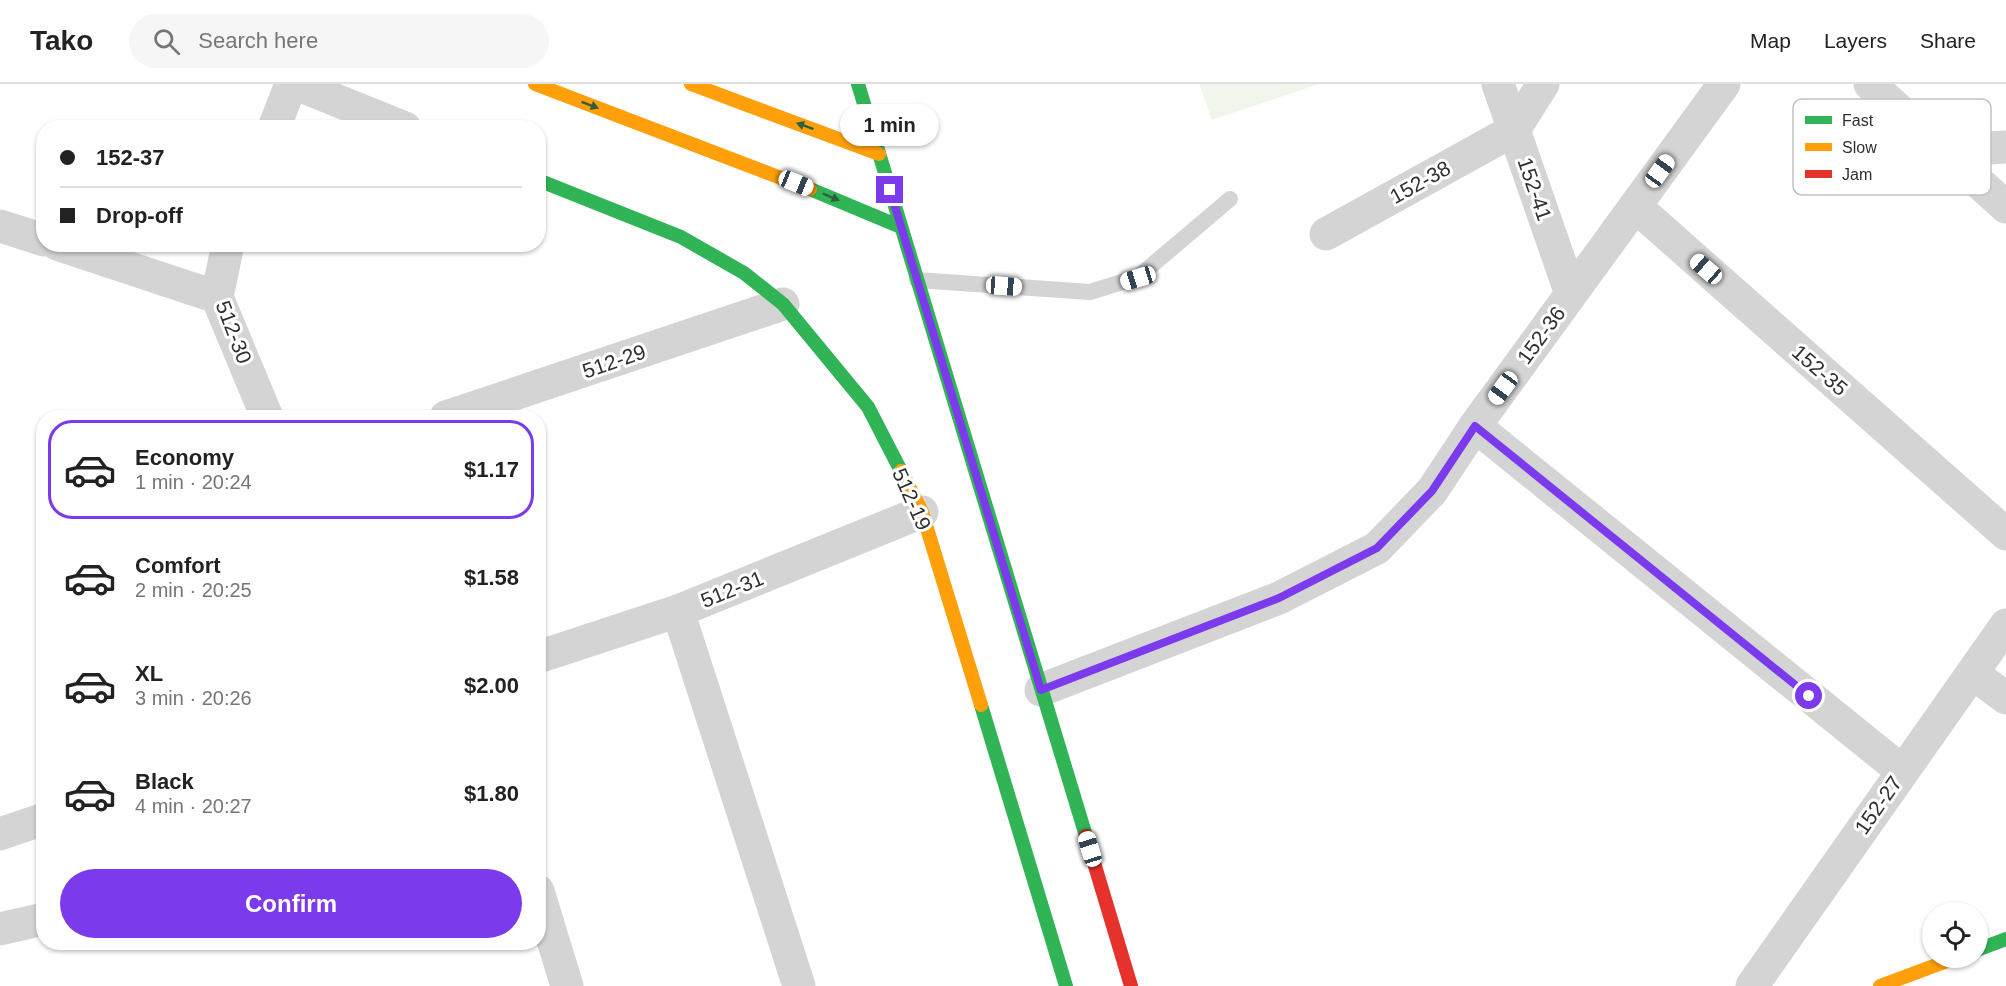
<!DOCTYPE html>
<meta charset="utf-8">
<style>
body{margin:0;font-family:Arial,sans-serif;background:#f6f6f6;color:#222;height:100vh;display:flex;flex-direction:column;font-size:22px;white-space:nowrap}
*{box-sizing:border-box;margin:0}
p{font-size:20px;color:#767676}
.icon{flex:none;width:33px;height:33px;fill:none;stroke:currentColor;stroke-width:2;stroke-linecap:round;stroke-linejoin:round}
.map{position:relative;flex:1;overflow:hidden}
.panel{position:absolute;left:36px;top:326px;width:510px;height:540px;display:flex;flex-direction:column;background:#fff;border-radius:24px;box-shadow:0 2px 4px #0004}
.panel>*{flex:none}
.hud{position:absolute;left:36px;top:36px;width:510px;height:132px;border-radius:24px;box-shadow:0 2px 4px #0004;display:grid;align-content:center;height:132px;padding:0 24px;background:#fff}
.fabs{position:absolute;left:1922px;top:818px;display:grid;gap:12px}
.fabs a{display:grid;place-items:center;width:66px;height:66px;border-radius:50%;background:#fff;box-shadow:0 2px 4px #0004;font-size:30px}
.end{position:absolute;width:27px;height:27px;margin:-14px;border:8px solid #7c3aed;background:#fff;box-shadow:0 0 0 3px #fff}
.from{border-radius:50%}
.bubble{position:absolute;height:42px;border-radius:21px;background:#fff;box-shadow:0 2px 4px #0004;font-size:20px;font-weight:600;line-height:42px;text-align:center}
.car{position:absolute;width:18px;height:36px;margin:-18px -9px;border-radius:8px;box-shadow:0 0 4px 2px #0007;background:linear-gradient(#fff 24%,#345 0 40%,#fff 0 76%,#345 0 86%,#fff 0)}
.hud b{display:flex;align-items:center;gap:21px;height:57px;font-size:22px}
.hud b+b{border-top:2px solid #e0e0e0}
.hud i{width:15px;height:15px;background:#222}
ul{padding:10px 0 0;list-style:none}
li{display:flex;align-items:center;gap:18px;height:99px;margin:0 12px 9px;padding:0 12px;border:3px solid transparent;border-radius:24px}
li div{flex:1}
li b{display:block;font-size:22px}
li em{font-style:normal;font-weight:600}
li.active{border-color:#7c3aed}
li>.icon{width:54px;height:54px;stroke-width:1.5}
.cta{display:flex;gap:12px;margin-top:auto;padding:12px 24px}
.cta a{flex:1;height:69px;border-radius:36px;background:#7c3aed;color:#fff;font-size:24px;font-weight:600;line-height:69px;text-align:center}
header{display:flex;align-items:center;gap:36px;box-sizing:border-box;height:84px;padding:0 30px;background:#fff;border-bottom:2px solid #e0e0e0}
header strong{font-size:28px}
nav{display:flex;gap:33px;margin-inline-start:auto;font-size:21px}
.search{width:420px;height:54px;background:#f6f6f6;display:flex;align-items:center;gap:15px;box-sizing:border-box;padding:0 21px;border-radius:33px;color:#767676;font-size:22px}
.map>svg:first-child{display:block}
</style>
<header>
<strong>Tako</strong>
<div class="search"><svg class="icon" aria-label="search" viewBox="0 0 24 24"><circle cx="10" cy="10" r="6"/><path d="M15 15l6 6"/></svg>Search here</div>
<nav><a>Map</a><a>Layers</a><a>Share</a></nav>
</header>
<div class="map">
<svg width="2006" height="902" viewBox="0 0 2006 902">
<rect width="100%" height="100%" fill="#fff"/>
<path fill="#f0f6ec" d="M1199,0H1319L1212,36Z"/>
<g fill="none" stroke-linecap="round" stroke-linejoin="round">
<path stroke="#d4d4d4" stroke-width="16" d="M917,196L1090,208L1138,193L1230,115"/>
<path stroke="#d4d4d4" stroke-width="33" d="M296,0L405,44
M1498,0L1571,210
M1870,0L2006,123
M274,44L291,0
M1944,67L2006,63
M1635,122L2006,450
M0,142L44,156
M1326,150L1514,46L1543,0
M57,160L217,213
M228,160L217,213L267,333
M446,333L783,220
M1475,342L1902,687
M678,527L799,902
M538,573L678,527L922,428
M1972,589L2006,614
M1041,606L1279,514L1377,464L1432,407L1475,342L1724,0
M0,750L44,735
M538,807L567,902
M0,845L44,835
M1752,902L2006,541"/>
<path stroke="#30b455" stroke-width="14" d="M858,0L1086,752
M538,96L681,153L744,189L783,220L868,323L901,387
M810,105L901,143
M981,621L1066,902
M1977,866L2006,855"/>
<path stroke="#ff9f0a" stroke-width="14" d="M535,0L810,105
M691,0L879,70
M901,387L922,428L981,621
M1880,902L1958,873"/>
<path stroke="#e5322d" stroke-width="14" d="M1086,752L1131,902"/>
</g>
<defs><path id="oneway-solid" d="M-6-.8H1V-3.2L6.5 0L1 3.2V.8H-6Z" transform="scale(1.5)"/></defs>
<g fill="#2f5e3c">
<use href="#oneway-solid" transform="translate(590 21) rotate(21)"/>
<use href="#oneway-solid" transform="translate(805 42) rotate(-160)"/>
<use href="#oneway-solid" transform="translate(831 113) rotate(23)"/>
</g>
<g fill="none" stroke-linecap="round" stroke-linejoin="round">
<path stroke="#7c3aed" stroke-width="8" d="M890,106L1041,606L1279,514L1377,464L1432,407L1475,342L1809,612"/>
</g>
<g text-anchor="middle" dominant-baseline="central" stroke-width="6" stroke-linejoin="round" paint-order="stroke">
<g font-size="21" fill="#2f2f2f" stroke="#fff">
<text transform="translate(1420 98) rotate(-29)">152-38</text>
<text transform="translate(1535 105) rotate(71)">152-41</text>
<text transform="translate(234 248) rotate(69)">512-30</text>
<text transform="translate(1541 251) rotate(-54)">152-36</text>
<text transform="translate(614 277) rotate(-19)">512-29</text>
<text transform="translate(1820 286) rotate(41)">152-35</text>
<text transform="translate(912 415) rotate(66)">512-19</text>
<text transform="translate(732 505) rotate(-22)">512-31</text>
<text transform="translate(1878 721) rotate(-55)">152-27</text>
</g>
</g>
<rect x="1793" y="15" width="198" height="96" rx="9" fill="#fff" stroke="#c1c1c1" stroke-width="1.5"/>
<rect x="1805" y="32" width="27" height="8" fill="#30b455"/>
<rect x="1805" y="59" width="27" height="8" fill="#ff9f0a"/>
<rect x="1805" y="86" width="27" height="8" fill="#e5322d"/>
<g font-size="16" fill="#2f2f2f">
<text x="1842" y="42">Fast</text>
<text x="1842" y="69">Slow</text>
<text x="1842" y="96">Jam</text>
</g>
</svg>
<div class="fabs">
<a><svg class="icon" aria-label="locate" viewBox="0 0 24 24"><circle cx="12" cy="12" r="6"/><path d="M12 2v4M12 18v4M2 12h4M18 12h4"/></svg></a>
</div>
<i class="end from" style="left:1809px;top:612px"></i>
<i class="end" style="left:890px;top:106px"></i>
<div class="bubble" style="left:840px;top:20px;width:99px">1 min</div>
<i class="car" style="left:1660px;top:87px;rotate:36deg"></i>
<i class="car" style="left:796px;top:99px;rotate:112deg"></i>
<i class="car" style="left:1706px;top:185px;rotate:311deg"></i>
<i class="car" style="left:1138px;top:194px;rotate:253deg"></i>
<i class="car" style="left:1004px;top:202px;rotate:94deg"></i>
<i class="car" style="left:1503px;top:304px;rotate:216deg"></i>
<i class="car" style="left:1090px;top:765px;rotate:343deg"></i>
<div class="hud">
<b><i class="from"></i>152-37</b>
<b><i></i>Drop-off</b>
</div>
<section class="panel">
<ul>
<li class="active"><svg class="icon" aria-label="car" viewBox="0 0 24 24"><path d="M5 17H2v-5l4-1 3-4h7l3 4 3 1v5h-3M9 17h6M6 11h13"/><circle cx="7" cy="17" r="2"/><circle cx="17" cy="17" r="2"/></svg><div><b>Economy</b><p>1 min · 20:24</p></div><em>$1.17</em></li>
<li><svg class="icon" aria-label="car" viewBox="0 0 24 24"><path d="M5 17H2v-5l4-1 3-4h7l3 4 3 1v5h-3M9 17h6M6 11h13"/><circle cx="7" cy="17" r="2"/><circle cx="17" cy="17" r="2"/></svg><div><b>Comfort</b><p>2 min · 20:25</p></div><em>$1.58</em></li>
<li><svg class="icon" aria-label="car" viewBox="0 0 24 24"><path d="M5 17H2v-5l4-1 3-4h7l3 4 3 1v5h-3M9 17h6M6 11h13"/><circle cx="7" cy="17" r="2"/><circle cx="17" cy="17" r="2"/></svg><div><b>XL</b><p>3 min · 20:26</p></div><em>$2.00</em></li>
<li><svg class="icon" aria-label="car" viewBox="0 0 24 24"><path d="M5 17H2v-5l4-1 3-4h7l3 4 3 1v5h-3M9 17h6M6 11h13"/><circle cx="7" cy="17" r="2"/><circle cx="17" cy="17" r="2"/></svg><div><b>Black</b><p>4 min · 20:27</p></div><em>$1.80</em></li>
</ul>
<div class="cta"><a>Confirm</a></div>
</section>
</div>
